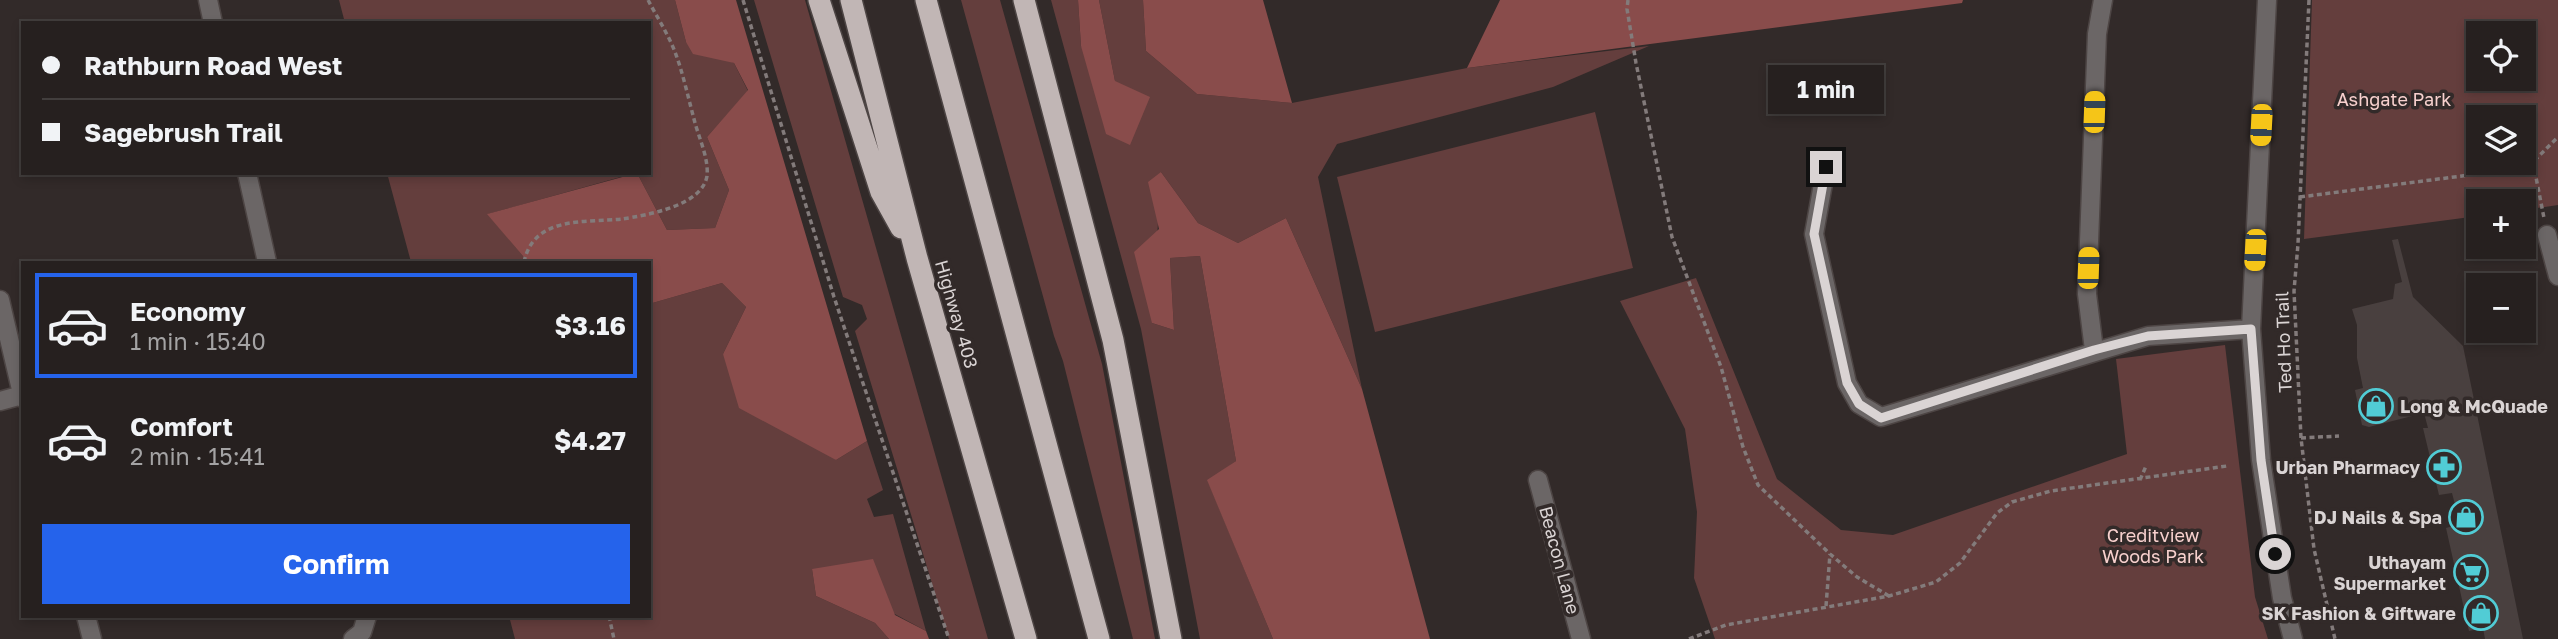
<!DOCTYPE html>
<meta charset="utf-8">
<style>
body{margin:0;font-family:"Golos Text",sans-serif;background:#2e2828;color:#f1f3f6;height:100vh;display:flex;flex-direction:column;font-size:26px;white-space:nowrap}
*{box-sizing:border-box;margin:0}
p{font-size:23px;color:#a4a3a4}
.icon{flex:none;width:38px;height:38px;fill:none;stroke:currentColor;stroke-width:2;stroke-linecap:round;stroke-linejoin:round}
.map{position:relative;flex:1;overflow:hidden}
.sheet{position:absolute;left:21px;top:261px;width:630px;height:357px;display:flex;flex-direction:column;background:#26201f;border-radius:0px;box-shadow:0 4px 10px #0003,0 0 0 2px #423e3d}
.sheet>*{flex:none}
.guide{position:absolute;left:21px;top:21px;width:630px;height:154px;border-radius:0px;box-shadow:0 4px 10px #0003,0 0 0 2px #423e3d;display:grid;align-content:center;height:154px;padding:0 21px;background:#26201f}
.fabs{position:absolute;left:2466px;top:21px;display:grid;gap:14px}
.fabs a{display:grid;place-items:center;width:70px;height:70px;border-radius:0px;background:#26201f;box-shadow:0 4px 10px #0003,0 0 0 2px #423e3d;font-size:35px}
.end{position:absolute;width:32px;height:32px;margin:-16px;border:9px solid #dad4d4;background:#111;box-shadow:0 0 0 4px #111}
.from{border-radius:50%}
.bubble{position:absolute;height:49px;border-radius:0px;background:#26201f;box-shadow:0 4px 10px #0003,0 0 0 2px #423e3d;font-size:23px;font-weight:700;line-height:49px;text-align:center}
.car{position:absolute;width:21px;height:42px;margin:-21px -10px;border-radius:9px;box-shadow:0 0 5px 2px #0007;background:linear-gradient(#f5c518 24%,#345 0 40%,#f5c518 0 76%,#345 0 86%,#f5c518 0)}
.guide b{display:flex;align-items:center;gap:24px;height:66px;font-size:26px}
.guide b+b{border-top:2px solid #423e3d}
.guide i{width:18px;height:18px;background:#f1f3f6}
ul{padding:12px 0 0;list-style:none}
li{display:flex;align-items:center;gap:21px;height:105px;margin:0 14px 10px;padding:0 7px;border:4px solid transparent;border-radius:0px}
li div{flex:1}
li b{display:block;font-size:26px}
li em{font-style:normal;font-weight:700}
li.current{border-color:#2563eb}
li>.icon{width:63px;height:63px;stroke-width:1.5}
.action{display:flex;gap:14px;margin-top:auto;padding:14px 21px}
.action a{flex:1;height:80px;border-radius:0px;background:#2563eb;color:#fff;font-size:28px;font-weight:700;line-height:80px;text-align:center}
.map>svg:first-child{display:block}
</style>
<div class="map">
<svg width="2558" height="639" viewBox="0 0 2558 639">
<rect width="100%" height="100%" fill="#322a29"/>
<path fill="#643e3d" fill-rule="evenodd" d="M339,0H675L686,42L734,63L748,91L707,137L729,190L715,228L667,230L637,173H649V23H345Z
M754,0H805L988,639H949L855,331L867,319L862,305L843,297Z
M961,0H1000L1102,364L1155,639H1133L1063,361L1054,336Z
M1051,0H1078L1081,46L1115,81L1099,0H1143L1146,51L1197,94L1292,103L1467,68L1649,46L1553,87L1337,144L1318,177L1362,389L1286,218L1238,243L1198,223L1161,172L1152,323L1174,330L1170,258L1200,256L1236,461L1208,481L1273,639H1200L1141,329Z
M2312,0H2558V205L2524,210V201H2478V216L2304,239ZM2524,33V79H2478V33ZM2524,117V163H2478V117Z
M1595,112L1633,268L1375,332L1337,177Z
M387,173H635L488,214L528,262H411Z
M1696,278L1777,479L1841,530L1893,535L2127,454L2116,359L2225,345L2255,597L2268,639H1715L1694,578L1697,512L1685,429L1620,301Z
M722,283L746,307L723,354L836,460L867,441L883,490L867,499L874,517L893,514L926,631L812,569L816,596L875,623L889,639H515L509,616H649V304Z"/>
<path fill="#894c4b" d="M675,0H736L867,441L836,460L739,408L723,354L746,307L722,283L649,304V262H528L487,214L637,173L667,230L715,228L729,190L707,137L748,90L734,63L693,54L686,42Z
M1078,0H1099L1115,81L1150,97L1130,145L1106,134L1081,46Z
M1143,0H1263L1292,103L1197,94L1146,51Z
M1500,0H1963L1962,3L1467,68Z
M1161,172L1198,223L1238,243L1286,218L1362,389L1430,639H1273L1207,480L1236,461L1200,256L1170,258L1174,330L1152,323L1134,252L1159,229L1148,182Z
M873,559L895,615L926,631L929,639H889L875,623L816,596L812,569Z"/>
<path fill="#49403f" d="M2398,239L2413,297L2463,346L2523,639H2485L2483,628L2469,631L2446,528L2460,524L2452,493L2439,495L2423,428H2428L2424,413L2369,427L2362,425L2355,390L2363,388L2357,358V325L2352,309L2393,299L2395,284L2402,282L2392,240Z"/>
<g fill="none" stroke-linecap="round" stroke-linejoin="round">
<g stroke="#4d4544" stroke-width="21">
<path id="minor" d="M208,0L213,23
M2267,0L2251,329L2261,460L2282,598L2293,639
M1826,167L1814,234L1847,383L1859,404L1881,417L2148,336L2251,329
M247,173L267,262
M2547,235L2558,276
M0,300L23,398
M2094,350L2087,294L2097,34L2103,0
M0,401L22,395
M1538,480L1581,639
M86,616L92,639
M353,639L362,632L367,616"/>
</g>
<g stroke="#4d4544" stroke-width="24">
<path id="highway" d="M819,0L881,192L901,228
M851,0L917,258L1026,639
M926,0L1099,639
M1024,0L1113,340L1171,639"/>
</g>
<path stroke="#837b7b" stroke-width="3.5" stroke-dasharray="5 3.5" stroke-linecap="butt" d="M743,0L834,297L949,639
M1628,0L1627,9L1636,63L1672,237L1721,367L1743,447L1758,485L1830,554L1857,577L1889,596
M2309,0L2298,244L2294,291L2301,438L2314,549L2335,639
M2533,162L2544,218
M2300,197L2508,170L2533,162L2558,137
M524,262C534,215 586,223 622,219C647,215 702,206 707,176C709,158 698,136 694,119C688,97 683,73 675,52C668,34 657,17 648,0
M2301,438L2339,436
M2140,480L2146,466
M1826,606L1830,554
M609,616L614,639
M1689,639L1726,625L1889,596L1936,582L1960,563L1997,513L2012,502L2051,491L2227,466"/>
<use href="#minor" stroke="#6b6666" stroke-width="18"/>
<use href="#highway" stroke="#c1b6b5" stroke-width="21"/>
</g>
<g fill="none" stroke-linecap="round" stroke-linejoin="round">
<path stroke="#dad4d4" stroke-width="9" d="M1826,167L1814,234L1847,383L1859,404L1881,418L2094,350L2148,336L2251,329L2261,460L2275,554"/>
</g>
<defs>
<g id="shop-ring" transform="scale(1.75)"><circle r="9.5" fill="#322a29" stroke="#51ccd5" stroke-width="1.5"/><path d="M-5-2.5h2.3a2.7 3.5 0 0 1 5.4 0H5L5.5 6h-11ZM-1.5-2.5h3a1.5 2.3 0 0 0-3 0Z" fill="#51ccd5"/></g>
<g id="pharmacy-ring" transform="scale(1.75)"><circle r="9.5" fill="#322a29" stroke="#51ccd5" stroke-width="1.5"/><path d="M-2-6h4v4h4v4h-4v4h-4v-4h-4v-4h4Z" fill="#51ccd5"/></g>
<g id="supermarket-ring" transform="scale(1.75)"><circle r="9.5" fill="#322a29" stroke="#51ccd5" stroke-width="1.5"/><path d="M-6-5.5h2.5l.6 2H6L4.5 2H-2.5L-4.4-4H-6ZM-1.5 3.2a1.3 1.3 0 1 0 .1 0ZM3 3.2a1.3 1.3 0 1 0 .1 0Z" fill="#51ccd5"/></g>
</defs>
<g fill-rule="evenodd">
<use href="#shop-ring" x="2376" y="406"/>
<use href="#pharmacy-ring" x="2444" y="467"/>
<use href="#shop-ring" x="2466" y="517"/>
<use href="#supermarket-ring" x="2471" y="572"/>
<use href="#shop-ring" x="2481" y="613"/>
</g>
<g text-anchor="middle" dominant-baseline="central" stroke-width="7" stroke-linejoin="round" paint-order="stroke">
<g font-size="18" fill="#f8d1ce" stroke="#322a29">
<text x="2394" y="99">Ashgate Park</text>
<text x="2153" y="535">Creditview<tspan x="2153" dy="21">Woods Park</tspan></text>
</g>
<g font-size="18" fill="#dad4d4" stroke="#322a29">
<text transform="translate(957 314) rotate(74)">Highway 403</text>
<text transform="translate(2283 342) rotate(-92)">Ted Ho Trail</text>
<text transform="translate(1560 560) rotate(75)">Beacon Lane</text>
</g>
<g font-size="18" font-weight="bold" fill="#dad4d4" stroke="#322a29" text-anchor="end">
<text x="2400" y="406" text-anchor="start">Long &amp; McQuade</text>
<text x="2420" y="467">Urban Pharmacy</text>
<text x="2442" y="517">DJ Nails &amp; Spa</text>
<text x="2446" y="562">Uthayam<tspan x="2446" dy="21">Supermarket</tspan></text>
<text x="2456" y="613">SK Fashion &amp; Giftware</text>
</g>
</g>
</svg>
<div class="fabs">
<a><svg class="icon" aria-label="locate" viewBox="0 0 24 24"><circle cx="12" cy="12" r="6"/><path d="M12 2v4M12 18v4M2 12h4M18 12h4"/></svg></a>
<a><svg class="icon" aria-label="layers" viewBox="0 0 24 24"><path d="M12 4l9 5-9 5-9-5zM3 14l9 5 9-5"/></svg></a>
<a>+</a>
<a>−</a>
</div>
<i class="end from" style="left:2275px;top:554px"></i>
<i class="end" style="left:1826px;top:167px"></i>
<div class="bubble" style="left:1768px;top:65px;width:116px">1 min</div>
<i class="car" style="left:2094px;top:112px;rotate:2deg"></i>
<i class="car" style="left:2261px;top:125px;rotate:183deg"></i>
<i class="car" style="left:2255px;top:250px;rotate:183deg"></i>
<i class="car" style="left:2088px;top:268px;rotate:2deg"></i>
<div class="guide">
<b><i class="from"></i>Rathburn Road West</b>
<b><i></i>Sagebrush Trail</b>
</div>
<section class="sheet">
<ul>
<li class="current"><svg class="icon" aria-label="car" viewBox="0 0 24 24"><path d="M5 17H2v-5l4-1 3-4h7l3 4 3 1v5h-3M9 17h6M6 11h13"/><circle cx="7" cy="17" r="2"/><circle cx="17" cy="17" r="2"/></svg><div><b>Economy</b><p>1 min · 15:40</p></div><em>$3.16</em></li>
<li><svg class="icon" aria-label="car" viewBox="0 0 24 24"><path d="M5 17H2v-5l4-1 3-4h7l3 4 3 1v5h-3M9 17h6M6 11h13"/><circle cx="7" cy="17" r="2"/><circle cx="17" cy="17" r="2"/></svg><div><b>Comfort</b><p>2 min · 15:41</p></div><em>$4.27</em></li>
</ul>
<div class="action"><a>Confirm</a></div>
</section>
</div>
